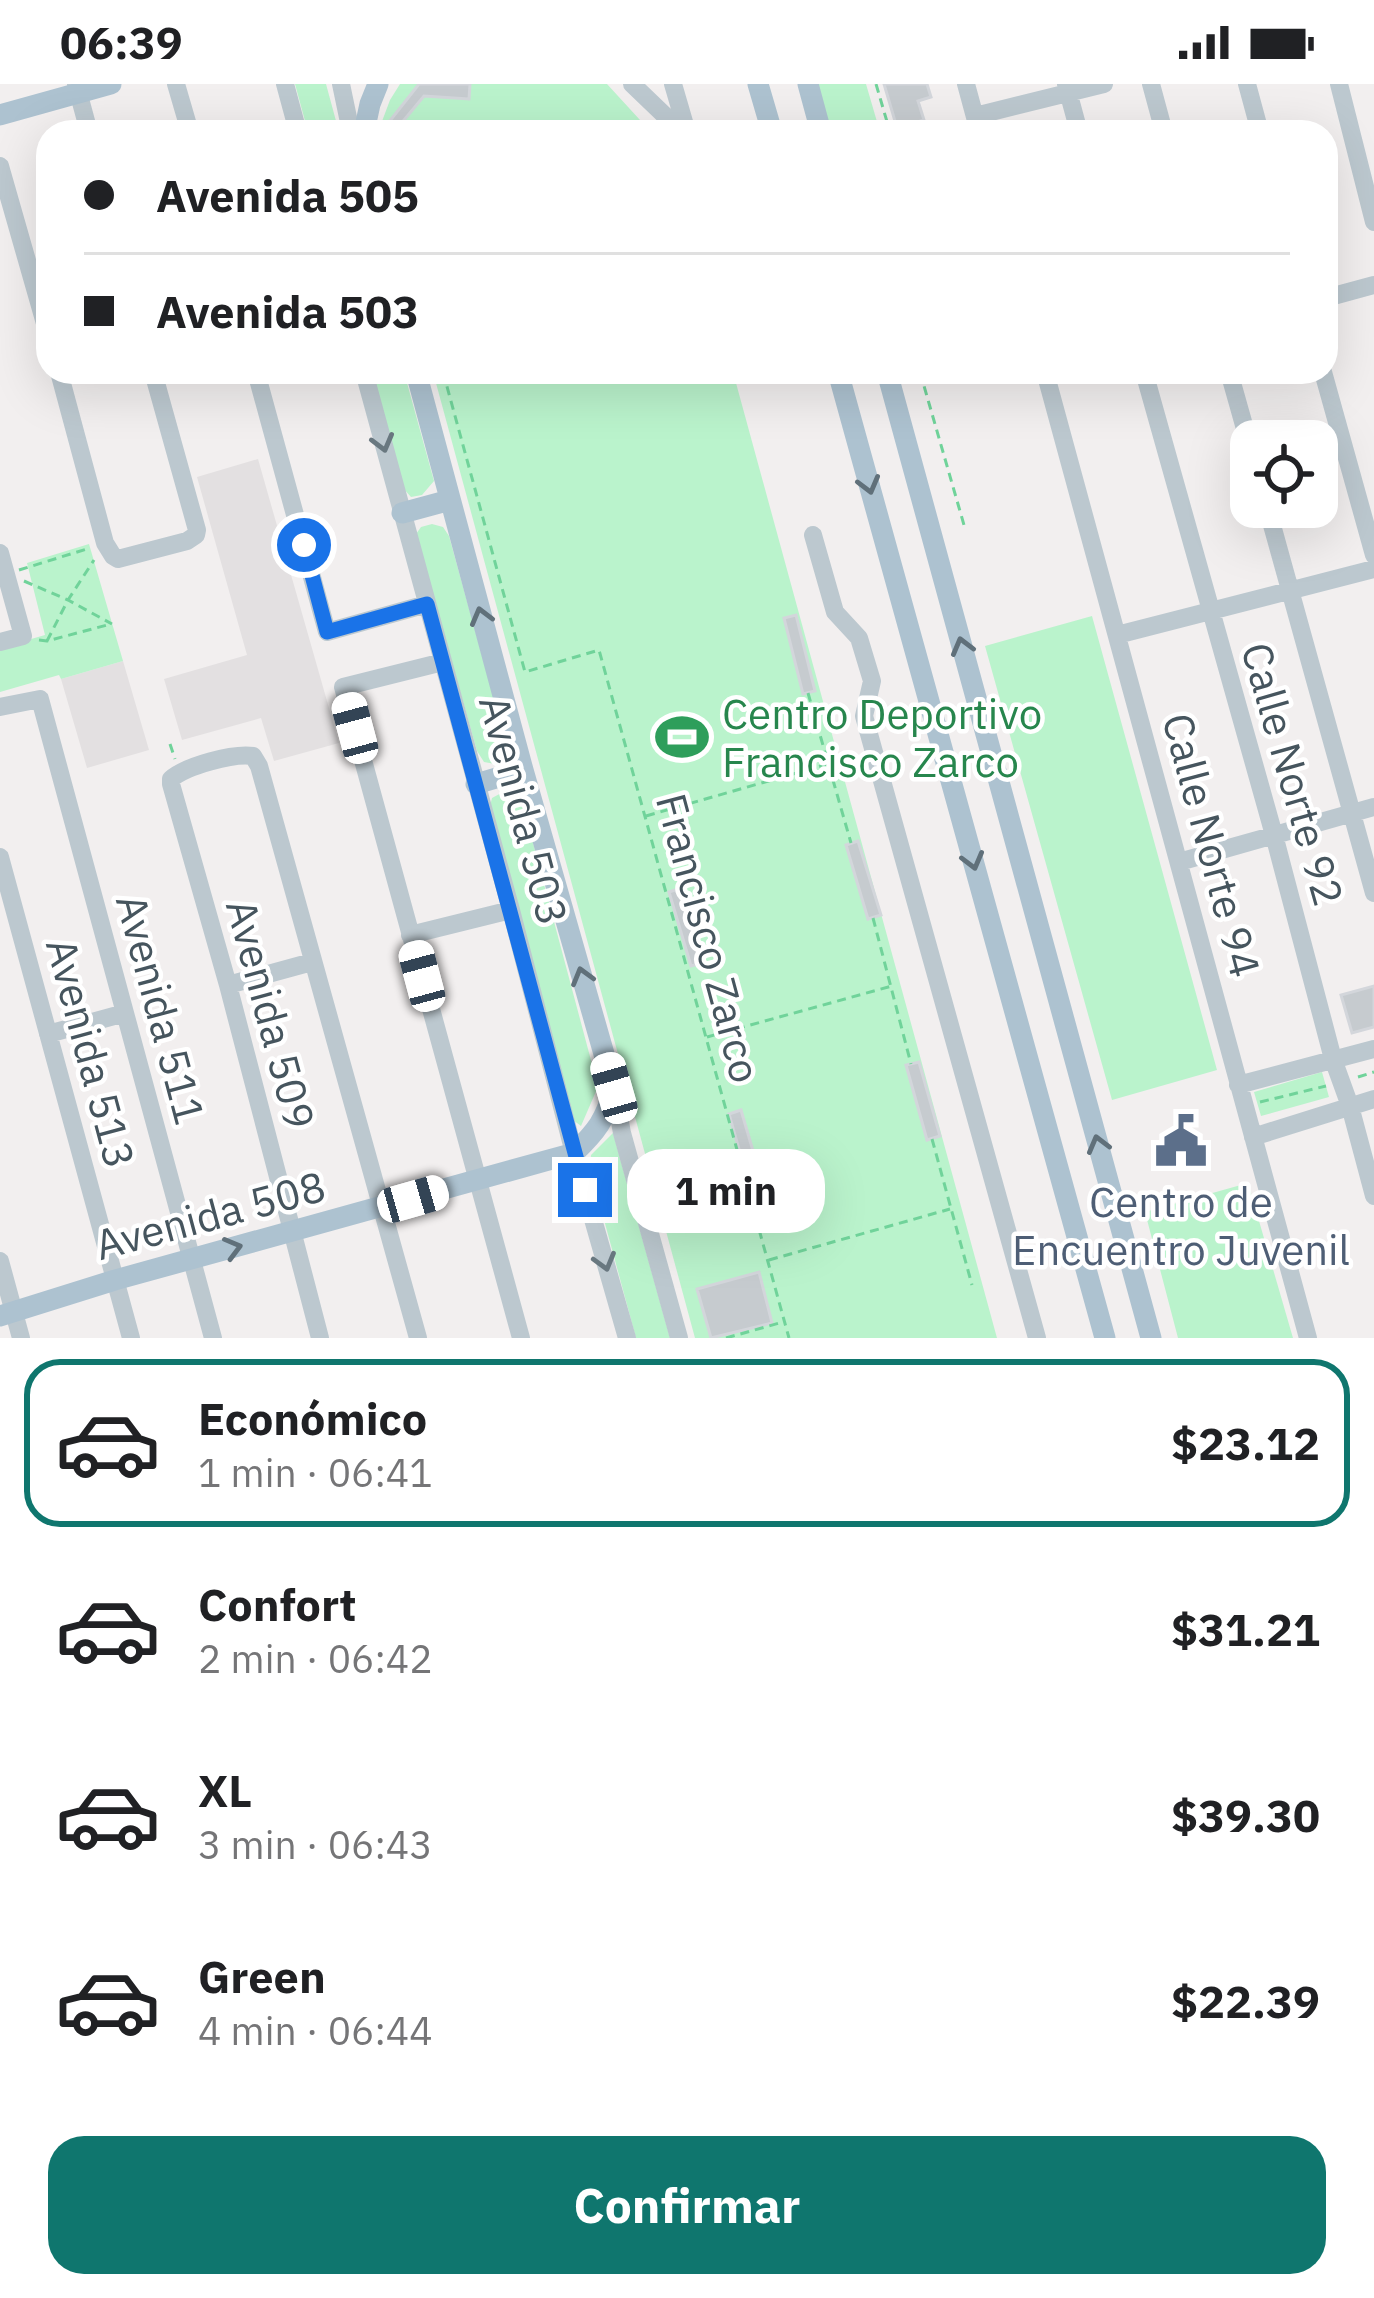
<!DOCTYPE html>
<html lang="es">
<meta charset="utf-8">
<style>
body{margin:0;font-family:"IBM Plex Sans",sans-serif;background:#f2f2f2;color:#202124;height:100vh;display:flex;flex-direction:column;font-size:45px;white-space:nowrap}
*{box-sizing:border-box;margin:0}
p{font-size:39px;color:#757577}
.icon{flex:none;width:66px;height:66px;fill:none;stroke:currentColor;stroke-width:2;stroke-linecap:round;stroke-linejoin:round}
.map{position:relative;height:1254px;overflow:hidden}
.drawer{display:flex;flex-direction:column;background:#fff;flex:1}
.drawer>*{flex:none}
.guide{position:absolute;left:36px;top:36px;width:1302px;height:264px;border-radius:36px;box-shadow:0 12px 48px #0002;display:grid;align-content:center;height:264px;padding:0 48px;background:#fff}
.tools{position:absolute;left:1230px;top:336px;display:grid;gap:24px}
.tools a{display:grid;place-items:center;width:108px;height:108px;border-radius:24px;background:#fff;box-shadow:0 12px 48px #0002;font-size:60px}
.end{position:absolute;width:54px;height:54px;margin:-27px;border:15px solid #1a73e8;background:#fff;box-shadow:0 0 0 6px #fff}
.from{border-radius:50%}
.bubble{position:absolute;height:84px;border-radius:36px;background:#fff;box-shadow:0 12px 48px #0002;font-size:39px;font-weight:700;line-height:84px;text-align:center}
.car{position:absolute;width:36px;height:72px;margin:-36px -18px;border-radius:15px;box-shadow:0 0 9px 3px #0007;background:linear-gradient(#fff 24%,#345 0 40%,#fff 0 76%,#345 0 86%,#fff 0)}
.guide b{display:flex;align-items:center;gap:42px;height:114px;font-size:45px}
.guide b+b{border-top:3px solid #e0e0e0}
.guide i{width:30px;height:30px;background:#202124}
ul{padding:21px 0 0;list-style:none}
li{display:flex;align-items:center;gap:36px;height:168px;margin:0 24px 18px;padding:0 24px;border:6px solid transparent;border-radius:36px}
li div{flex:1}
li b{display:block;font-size:45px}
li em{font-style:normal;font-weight:700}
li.selected{border-color:#0f766e}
li>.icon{width:108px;height:108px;stroke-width:1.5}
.primary-button{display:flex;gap:24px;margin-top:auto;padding:24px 48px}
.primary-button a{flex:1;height:138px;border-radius:36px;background:#0f766e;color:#fff;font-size:48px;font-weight:700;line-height:138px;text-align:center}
.status{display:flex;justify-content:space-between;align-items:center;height:84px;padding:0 60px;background:#fff;direction:ltr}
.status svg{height:33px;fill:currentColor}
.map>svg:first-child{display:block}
</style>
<div class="status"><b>06:39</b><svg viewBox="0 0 49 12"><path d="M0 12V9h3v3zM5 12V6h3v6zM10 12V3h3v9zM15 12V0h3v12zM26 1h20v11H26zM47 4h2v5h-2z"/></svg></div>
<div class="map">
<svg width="1374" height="1254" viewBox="0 0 1374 1254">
<rect width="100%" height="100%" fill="#f2efef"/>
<path fill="#e3e0e1" d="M258,375L339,659L274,677L261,634L182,656L164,595L247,571L197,393Z
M123,577L149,666L87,684L61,595Z"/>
<path fill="#baf3cc" d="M295,0H326L339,48H308Z
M400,0H607L651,48H378L390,16Z
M817,0H866L880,48H830Z
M372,288H404L434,397L422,411L411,413L403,404Z
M433,288H733L997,1254H695Z
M432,440L443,443L449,452L507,662L502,674L495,680L484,678L477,667L416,450L421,443Z
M89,460L123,577L61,595L59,591L0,608V564L45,551L27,479Z
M1092,532L1217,986L1112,1016L985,562Z
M505,707L519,710L525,729L592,980L597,1005L581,1042L573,1036L490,722L492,714Z
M1322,988L1329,1013L1261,1032L1254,1008Z
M613,1049L670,1254H636L590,1084L591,1071Z
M1248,1099L1293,1254H1178L1145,1128Z"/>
<path fill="#c6cbcf" stroke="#d3d6db" stroke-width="3" d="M419,0H470L469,15L424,12L394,48H381Z
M884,0H927L931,13L918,17L924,36L897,44Z
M796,531L815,607L803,610L784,534Z
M858,757L881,831L868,835L846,761Z
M681,804L703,879L691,882L669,808Z
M1374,902V943L1352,949L1341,911Z
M919,978L940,1052L927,1056L906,981Z
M741,1026L763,1101L750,1104L729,1030Z
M759,1188L772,1239L711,1254L697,1205Z"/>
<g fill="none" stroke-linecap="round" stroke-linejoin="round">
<path stroke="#70d39a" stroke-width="3" stroke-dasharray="9 6" stroke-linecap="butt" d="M876,0L890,48
M443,288L525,588L599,566L789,1254
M920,288L964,441
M19,486L90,464
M24,497L68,516L112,540
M39,556L47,557L111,540
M47,557L68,516L94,476
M808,609L851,759
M170,660L175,675
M646,732L828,680
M873,834L911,980
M707,953L892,902
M1358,993L1374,988
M1260,1018L1326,1002
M932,1055L972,1201
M769,1176L950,1125
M726,1254L783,1238"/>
<path stroke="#bcc8cf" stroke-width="18" d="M76,0L89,48
M176,0L190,48
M285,0L298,48
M341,0L351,48
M632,0L682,48
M673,0L687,48
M966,0L979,48
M1066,0L1079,48
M1151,0L1164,48
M1247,0L1260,48
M1339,0L1374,138
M975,32L1104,0
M0,82L48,250
M1326,214L1374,201
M59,288L105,459L113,472L118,475L187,457L196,451L197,446L153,288
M256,288L327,548L427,520
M364,288L511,826L574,1069L627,1254
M1045,288L1308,1254
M1144,288L1274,751L1333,975L1350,1022L1374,1112
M1229,288L1251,366
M1323,288L1374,471
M1267,423L1374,809
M813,451L835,528L859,554L872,597L864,632L1037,1254
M0,469L23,552L0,558
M1117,551L1374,485
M443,578L343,603L521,1254
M0,623L40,615L213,1254
M0,773L131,1254
M1179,778L1374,723
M410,851L511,826
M228,901L312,878
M48,950L125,929
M1238,1001L1374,965
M614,1005L622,1049L679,1254
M1253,1053L1374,1015
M0,1177L21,1254
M320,1254L228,901L171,700V695C186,682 233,669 253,672L259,682L418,1254"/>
<path stroke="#adc2d0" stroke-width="21" d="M758,0L772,48
M808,0L821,48
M0,31L111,0
M364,48L370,20L378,0
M838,288L1105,1254
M887,288L1151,1254
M402,429L450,416
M476,700L523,686
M0,1232L115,1196L574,1069C597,1047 605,1036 614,1005L523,686L416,288"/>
</g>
<defs><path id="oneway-chevron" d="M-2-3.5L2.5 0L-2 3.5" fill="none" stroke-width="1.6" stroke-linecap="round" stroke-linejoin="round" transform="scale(3)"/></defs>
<g stroke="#697880">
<use href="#oneway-chevron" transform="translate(383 359) rotate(75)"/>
<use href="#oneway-chevron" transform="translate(605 1178) rotate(74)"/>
</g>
<g stroke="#60707a">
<use href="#oneway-chevron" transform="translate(869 401) rotate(75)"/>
<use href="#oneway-chevron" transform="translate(481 532) rotate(-105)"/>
<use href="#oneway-chevron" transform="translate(962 562) rotate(-105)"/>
<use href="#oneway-chevron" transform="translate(973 777) rotate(75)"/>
<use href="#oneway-chevron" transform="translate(582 892) rotate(-106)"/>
<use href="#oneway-chevron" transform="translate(1098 1060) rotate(-105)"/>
<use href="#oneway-chevron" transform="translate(233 1164) rotate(-15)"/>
</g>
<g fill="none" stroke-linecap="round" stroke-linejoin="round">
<path stroke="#1a73e8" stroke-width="15" d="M304,461L327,548L427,520L585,1106"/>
</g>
<defs>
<g id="stadium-bare" transform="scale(4.14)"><path d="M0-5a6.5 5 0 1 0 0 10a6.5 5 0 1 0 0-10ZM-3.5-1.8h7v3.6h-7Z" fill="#2e9e5b" stroke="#fff" stroke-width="2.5" paint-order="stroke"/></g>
<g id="civic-bare" transform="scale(4.14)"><path d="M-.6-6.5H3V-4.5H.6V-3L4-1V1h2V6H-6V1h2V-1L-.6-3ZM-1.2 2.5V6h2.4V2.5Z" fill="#5c6f8a" stroke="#fff" stroke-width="2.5" paint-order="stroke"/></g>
</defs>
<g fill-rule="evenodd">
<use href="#stadium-bare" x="682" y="653"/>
<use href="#civic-bare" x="1181" y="1057"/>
</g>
<g text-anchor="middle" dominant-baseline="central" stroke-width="9" stroke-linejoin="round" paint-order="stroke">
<g font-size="42" fill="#27864d" stroke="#fff" text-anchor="start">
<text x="722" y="629">Centro Deportivo<tspan x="722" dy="48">Francisco Zarco</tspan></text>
</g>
<g font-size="42" fill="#46555e" stroke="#fff">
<text transform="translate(1293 690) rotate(74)">Calle Norte 92</text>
<text transform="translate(524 726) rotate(75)">Avenida 503</text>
<text transform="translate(1212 761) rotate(75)">Calle Norte 94</text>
<text transform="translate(709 854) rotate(75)">Francisco Zarco</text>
<text transform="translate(161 925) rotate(75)">Avenida 511</text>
<text transform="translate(271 930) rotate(75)">Avenida 509</text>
<text transform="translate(91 969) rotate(75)">Avenida 513</text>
<text transform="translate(210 1131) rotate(-15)">Avenida 508</text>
</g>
<g font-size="42" fill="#4e5e75" stroke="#fff">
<text x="1181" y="1117">Centro de<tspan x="1181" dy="48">Encuentro Juvenil</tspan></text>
</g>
</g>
</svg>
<div class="tools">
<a><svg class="icon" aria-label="locate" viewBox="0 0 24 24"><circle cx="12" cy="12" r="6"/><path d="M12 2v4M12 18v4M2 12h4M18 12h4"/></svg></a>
</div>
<i class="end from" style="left:304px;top:461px"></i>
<i class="end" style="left:585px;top:1106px"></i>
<div class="bubble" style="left:627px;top:1065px;width:198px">1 min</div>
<i class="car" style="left:355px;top:644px;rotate:345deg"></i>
<i class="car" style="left:422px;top:892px;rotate:345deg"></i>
<i class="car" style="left:614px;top:1004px;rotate:344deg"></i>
<i class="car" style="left:413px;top:1115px;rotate:74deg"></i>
<div class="guide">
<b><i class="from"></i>Avenida 505</b>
<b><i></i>Avenida 503</b>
</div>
</div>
<section class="drawer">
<ul>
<li class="selected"><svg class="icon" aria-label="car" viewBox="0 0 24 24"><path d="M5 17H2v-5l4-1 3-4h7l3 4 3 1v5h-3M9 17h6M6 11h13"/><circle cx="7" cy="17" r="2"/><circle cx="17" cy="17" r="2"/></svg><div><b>Económico</b><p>1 min · 06:41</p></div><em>$23.12</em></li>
<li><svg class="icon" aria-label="car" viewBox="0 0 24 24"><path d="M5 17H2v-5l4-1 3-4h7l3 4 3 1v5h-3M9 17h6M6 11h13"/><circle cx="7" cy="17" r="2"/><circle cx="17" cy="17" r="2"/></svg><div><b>Confort</b><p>2 min · 06:42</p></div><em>$31.21</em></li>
<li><svg class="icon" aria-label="car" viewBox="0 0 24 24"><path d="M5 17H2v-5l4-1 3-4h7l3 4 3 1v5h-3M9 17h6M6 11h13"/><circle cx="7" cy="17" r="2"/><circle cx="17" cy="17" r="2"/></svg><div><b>XL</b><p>3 min · 06:43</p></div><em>$39.30</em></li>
<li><svg class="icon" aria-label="car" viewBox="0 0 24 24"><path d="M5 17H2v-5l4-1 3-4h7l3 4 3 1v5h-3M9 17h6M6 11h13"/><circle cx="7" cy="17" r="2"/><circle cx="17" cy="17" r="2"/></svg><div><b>Green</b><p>4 min · 06:44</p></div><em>$22.39</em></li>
</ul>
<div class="primary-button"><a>Confirmar</a></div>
</section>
